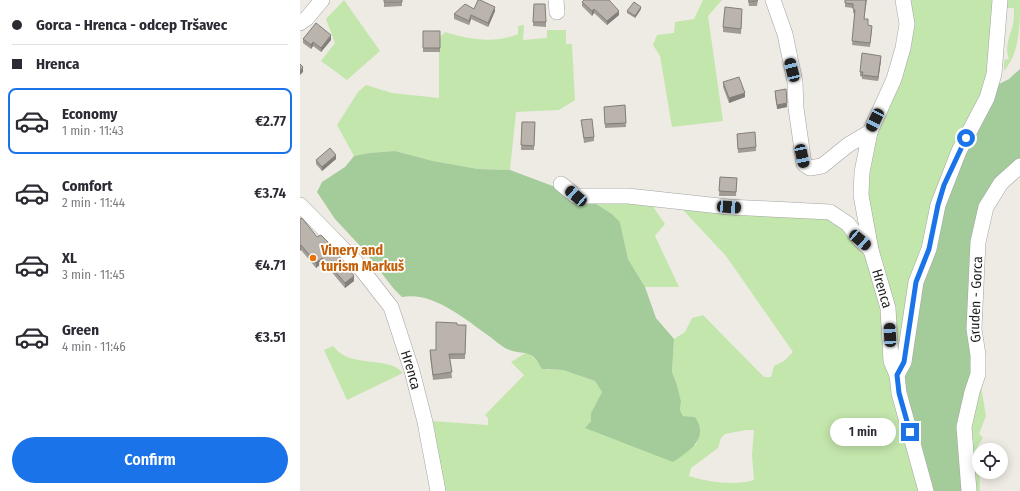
<!DOCTYPE html>
<meta charset="utf-8">
<style>
body{margin:0;font-family:"Fira Sans Condensed",sans-serif;background:#f2f2f3;color:#2b2b33;height:100vh;display:flex;flex-direction:column;font-size:15px;white-space:nowrap}
*{box-sizing:border-box;margin:0}
p{font-size:13px;color:#7c7c81}
.icon{flex:none;width:22px;height:22px;fill:none;stroke:currentColor;stroke-width:2;stroke-linecap:round;stroke-linejoin:round}
.map{position:relative;flex:1;overflow:hidden}
.drawer{display:flex;flex-direction:column;background:#fff;width:300px}
.drawer>*{flex:none}
.hud{display:grid;align-content:center;height:88px;padding:0 12px;background:#fff}
.fabs{position:absolute;left:672px;top:443px;display:grid;gap:8px}
.fabs a{display:grid;place-items:center;width:36px;height:36px;border-radius:50%;background:#fff;box-shadow:0 2px 10px #0003;font-size:20px}
.end{position:absolute;width:18px;height:18px;margin:-9px;border:5px solid #1a73e8;background:#fff;box-shadow:0 0 0 2px #fff}
.from{border-radius:50%}
.bubble{position:absolute;height:28px;border-radius:14px;background:#fff;box-shadow:0 2px 10px #0003;font-size:13px;font-weight:600;line-height:28px;text-align:center}
.car{position:absolute;width:12px;height:24px;margin:-12px -6px;border-radius:5px;box-shadow:0 0 3px 1px #0007;background:linear-gradient(#222 24%,#8ab4d8 0 40%,#222 0 76%,#8ab4d8 0 86%,#222 0)}
.hud b{display:flex;align-items:center;gap:14px;height:38px;font-size:15px}
.hud b+b{border-top:1px solid #e1e1e2}
.hud i{width:10px;height:10px;background:#2b2b33}
ul{padding:0;list-style:none}
li{display:flex;align-items:center;gap:12px;height:66px;margin:0 8px 6px;padding:0 4px;border:2px solid transparent;border-radius:8px}
li div{flex:1}
li b{display:block;font-size:15px}
li em{font-style:normal;font-weight:600}
li.active{border-color:#1a73e8}
li>.icon{width:36px;height:36px;stroke-width:1.5}
.primary-button{display:flex;gap:8px;margin-top:auto;padding:8px 12px}
.primary-button a{flex:1;height:46px;border-radius:24px;background:#1a73e8;color:#fff;font-size:16px;font-weight:600;line-height:46px;text-align:center}
main{display:flex;flex:1;min-height:0}
.map>svg:first-child{display:block}
</style>
<main>
<section class="drawer">
<div class="hud">
<b><i class="from"></i>Gorca - Hrenca - odcep Tršavec</b>
<b><i></i>Hrenca</b>
</div>
<ul>
<li class="active"><svg class="icon" aria-label="car" viewBox="0 0 24 24"><path d="M5 17H2v-5l4-1 3-4h7l3 4 3 1v5h-3M9 17h6M6 11h13"/><circle cx="7" cy="17" r="2"/><circle cx="17" cy="17" r="2"/></svg><div><b>Economy</b><p>1 min · 11:43</p></div><em>€2.77</em></li>
<li><svg class="icon" aria-label="car" viewBox="0 0 24 24"><path d="M5 17H2v-5l4-1 3-4h7l3 4 3 1v5h-3M9 17h6M6 11h13"/><circle cx="7" cy="17" r="2"/><circle cx="17" cy="17" r="2"/></svg><div><b>Comfort</b><p>2 min · 11:44</p></div><em>€3.74</em></li>
<li><svg class="icon" aria-label="car" viewBox="0 0 24 24"><path d="M5 17H2v-5l4-1 3-4h7l3 4 3 1v5h-3M9 17h6M6 11h13"/><circle cx="7" cy="17" r="2"/><circle cx="17" cy="17" r="2"/></svg><div><b>XL</b><p>3 min · 11:45</p></div><em>€4.71</em></li>
<li><svg class="icon" aria-label="car" viewBox="0 0 24 24"><path d="M5 17H2v-5l4-1 3-4h7l3 4 3 1v5h-3M9 17h6M6 11h13"/><circle cx="7" cy="17" r="2"/><circle cx="17" cy="17" r="2"/></svg><div><b>Green</b><p>4 min · 11:46</p></div><em>€3.51</em></li>
</ul>
<div class="primary-button"><a>Confirm</a></div>
</section>
<div class="map">
<svg width="720" height="491" viewBox="0 0 720 491">
<rect width="100%" height="100%" fill="#eeebe4"/>
<path fill="#c3e6ac" fill-rule="evenodd" d="M44,0L80,51L47,80L21,61L35,43L26,19Z
M403,0H422L408,16L423,121L372,127L360,56L353,45L357,35L374,33L375,22L394,19Z
M606,0H697L692,76L644,181L615,264L601,359L594,349L571,230L567,177L571,148L613,29V10L610,9Z
M703,0H720C720,25 720,52 704,71V60L709,59C704,46 710,37 713,24C714,19 714,13 714,8H702Z
M224,25L223,40L247,38V30H266V44H272L275,100L259,110L216,112L210,170L178,169L133,161L95,151L69,153L54,156L37,125L58,92L66,85L92,93L139,98V38L145,32C167,39 195,44 218,34V26Z
M290,200L534,217L568,258L574,272L624,491H142L131,421L188,425V418L185,415L224,375L211,362L227,352L247,370H263L295,381L302,392L291,413V421L285,428L396,445L400,433L395,417L383,416L380,410L381,401L377,385L372,372L374,339L385,332L392,318L403,315L464,377H471L474,366L484,361L493,352L426,256L383,210L358,206L354,208L365,224L355,236L379,287H345L328,259L320,222L312,214ZM446,430H454L452,455L454,480C435,486 408,482 389,476L391,468L418,448L421,438L425,434Z
M33,346C51,370 86,354 103,373L47,400L24,350Z
M681,386L686,416L679,434L683,438L677,447L679,453L680,491H673L670,425Z"/>
<path fill="#a4cb9a" d="M720,69V160L687,200L672,350L665,491H629L603,383L613,316L649,183L697,85L709,79Z
M95,151L133,161L178,169L210,170L290,200L312,214L320,222L328,259L345,287L356,318L374,339L372,372L377,385L381,401L380,410L383,416L395,417C410,438 389,451 373,462L285,428L291,421V413L302,392L295,381L263,370L242,369C231,347 224,356 207,349C201,346 194,340 189,336C165,319 133,291 102,297L94,289L62,248L35,219L17,192L22,182L45,167L54,156L69,153Z"/>
<g fill="none" stroke-linecap="round" stroke-linejoin="round">
<g stroke="#a4a4a4" stroke-width="16">
<g id="minor">
<path d="M256,0L257,12"/>
<path d="M473,0L485,34L495,82L496,108L504,164L510,168L522,166L548,145L570,132"/>
<path id="s1" d="M603,0L607,24L603,48L594,79L570,132L562,172L561,195L571,250L588,308L591,361L597,375L599,393L626,491"/>
<path d="M0,23L7,18L22,0"/>
<path d="M261,184L276,196H328L429,207L530,212L548,224L560,240L571,250"/>
<path id="s2" d="M0,205L55,261L91,307L112,371L125,422L138,491"/>
<path d="M597,375L604,362L616,282L629,249L638,205L659,151L687,98L694,74L700,0"/>
<path id="s3" d="M669,491L664,427L672,392L678,374V355L674,329L678,242L686,207L701,183L720,166"/>
</g>
</g>
<use href="#minor" stroke="#fff" stroke-width="15"/>
</g>
<path fill="#a09b95" d="M84,0H102V6L84,7Z
M448,0H458L457,6H449Z
M545,0H567L564,19L568,26L572,30L570,47L552,45L555,14L553,13V8L545,7Z
M282,2L319,15L307,25L294,13L292,16L282,6Z
M234,4L246,22V27L233,26Z
M174,9L195,11L188,27L171,19L169,25L154,19V14Z
M341,9L335,18L327,13V11Z
M442,13L441,34L423,32V27Z
M123,31H140V52H123Z
M3,39L31,40L21,52L13,46L11,49L3,43Z
M581,60L578,81L562,79V77L560,76V72Z
M423,82L445,97L429,103L423,87Z
M475,91L487,107L477,109L475,96Z
M325,105L326,127L305,128L304,107Z
M281,120L294,137V141L284,143Z
M222,122H235L234,150H221Z
M437,134L456,147V151L438,153Z
M36,159L22,171L16,164V160Z
M420,177L437,178L436,196H419Z
M0,219L17,237L37,254L54,281L45,288L25,264L24,265L22,263L16,268L1,250Z
M157,325H166L165,359H150L152,378L133,380L130,356V350H136Z"/>
<path fill="#827e79" d="M195,7V11L188,27V23Z
M341,7V9L335,18V16Z
M294,9V13L292,16V11Z
M319,11V15L307,25V21Z
M171,15V19L169,25V21Z
M31,35V40L21,52V48Z
M13,42V46L11,49V45Z
M581,56V60L578,81V77Z
M3,67V72L0,75V71Z
M445,93V97L429,103V98Z
M487,103V107L477,109V105Z
M36,155V159L22,171V167Z
M1,245V250L0,251V247Z
M22,258V263L16,268V263Z
M25,260V264L24,265V261Z
M54,276V281L45,288V283Z"/>
<path fill="#bab4ad" stroke="#827e79" d="M84,0H102V2H84Z
M178,0H180L195,7L188,23L171,15L169,21L154,14L165,4L174,9Z
M284,0H309L319,11L307,21L294,9L292,11L282,2Z
M449,0H458L457,1L449,2Z
M545,0H566L564,19H568V25L572,26L570,43L552,41L555,10L553,9V4L545,3Z
M334,2L341,7L335,16L327,11Z
M234,4H245L246,22H233Z
M425,7L442,9L441,29L423,27Z
M16,23L31,35L21,48L13,42L11,45L3,39Z
M123,31H140V48H123Z
M562,53L581,56L578,77L562,75L563,72H560Z
M0,64L3,67L0,71Z
M439,77L445,93L429,98L423,82Z
M486,89L487,103L477,105L475,91Z
M325,105L326,123L305,124L304,107Z
M292,119L294,137L284,138L281,120Z
M222,122H235L234,146L221,145Z
M455,132L456,147L438,149L437,134Z
M30,148L36,155L22,167L16,160Z
M420,177L437,178L436,192L419,191Z
M2,218L17,237L21,235L37,251L36,252L54,276L45,283L25,260L24,261L22,258L16,263L1,245L0,247V219Z
M136,322L157,323V325H166L165,354H149L152,372L133,375L130,350H136Z"/>
<g fill="none" stroke-linecap="round" stroke-linejoin="round">
<path stroke="#1a73e8" stroke-width="5" d="M610,432L599,393L597,375L604,362L616,282L629,249L638,205L644,185L666,138"/>
</g>
<circle fill="#e8710a" stroke="#fff" stroke-width="1.5" cx="13" cy="258" r="4"/>
<g text-anchor="middle" dominant-baseline="central" stroke-width="3.5" stroke-linejoin="round" paint-order="stroke">
<g font-size="14" font-weight="bold" fill="#c56008" stroke="#fff" text-anchor="start">
<text x="21" y="250">Vinery and<tspan x="21" dy="16">turism Markuš</tspan></text>
</g>
<g font-size="14" fill="#1d1d1d" stroke="#fff">
<text stroke="none"><textPath href="#s1" startOffset="299">Hrenca</textPath></text>
<text stroke="none"><textPath href="#s3" startOffset="194">Gruden - Gorca</textPath></text>
<text stroke="none"><textPath href="#s2" startOffset="203">Hrenca</textPath></text>
</g>
</g>
</svg>
<div class="fabs">
<a><svg class="icon" aria-label="locate" viewBox="0 0 24 24"><circle cx="12" cy="12" r="6"/><path d="M12 2v4M12 18v4M2 12h4M18 12h4"/></svg></a>
</div>
<i class="end from" style="left:666px;top:138px"></i>
<i class="end" style="left:610px;top:432px"></i>
<div class="bubble" style="left:530px;top:418px;width:66px">1 min</div>
<i class="car" style="left:492px;top:70px;rotate:346deg"></i>
<i class="car" style="left:575px;top:120px;rotate:206deg"></i>
<i class="car" style="left:502px;top:156px;rotate:168deg"></i>
<i class="car" style="left:276px;top:196px;rotate:311deg"></i>
<i class="car" style="left:429px;top:207px;rotate:94deg"></i>
<i class="car" style="left:560px;top:240px;rotate:131deg"></i>
<i class="car" style="left:590px;top:335px;rotate:357deg"></i>
</div>
</main>
